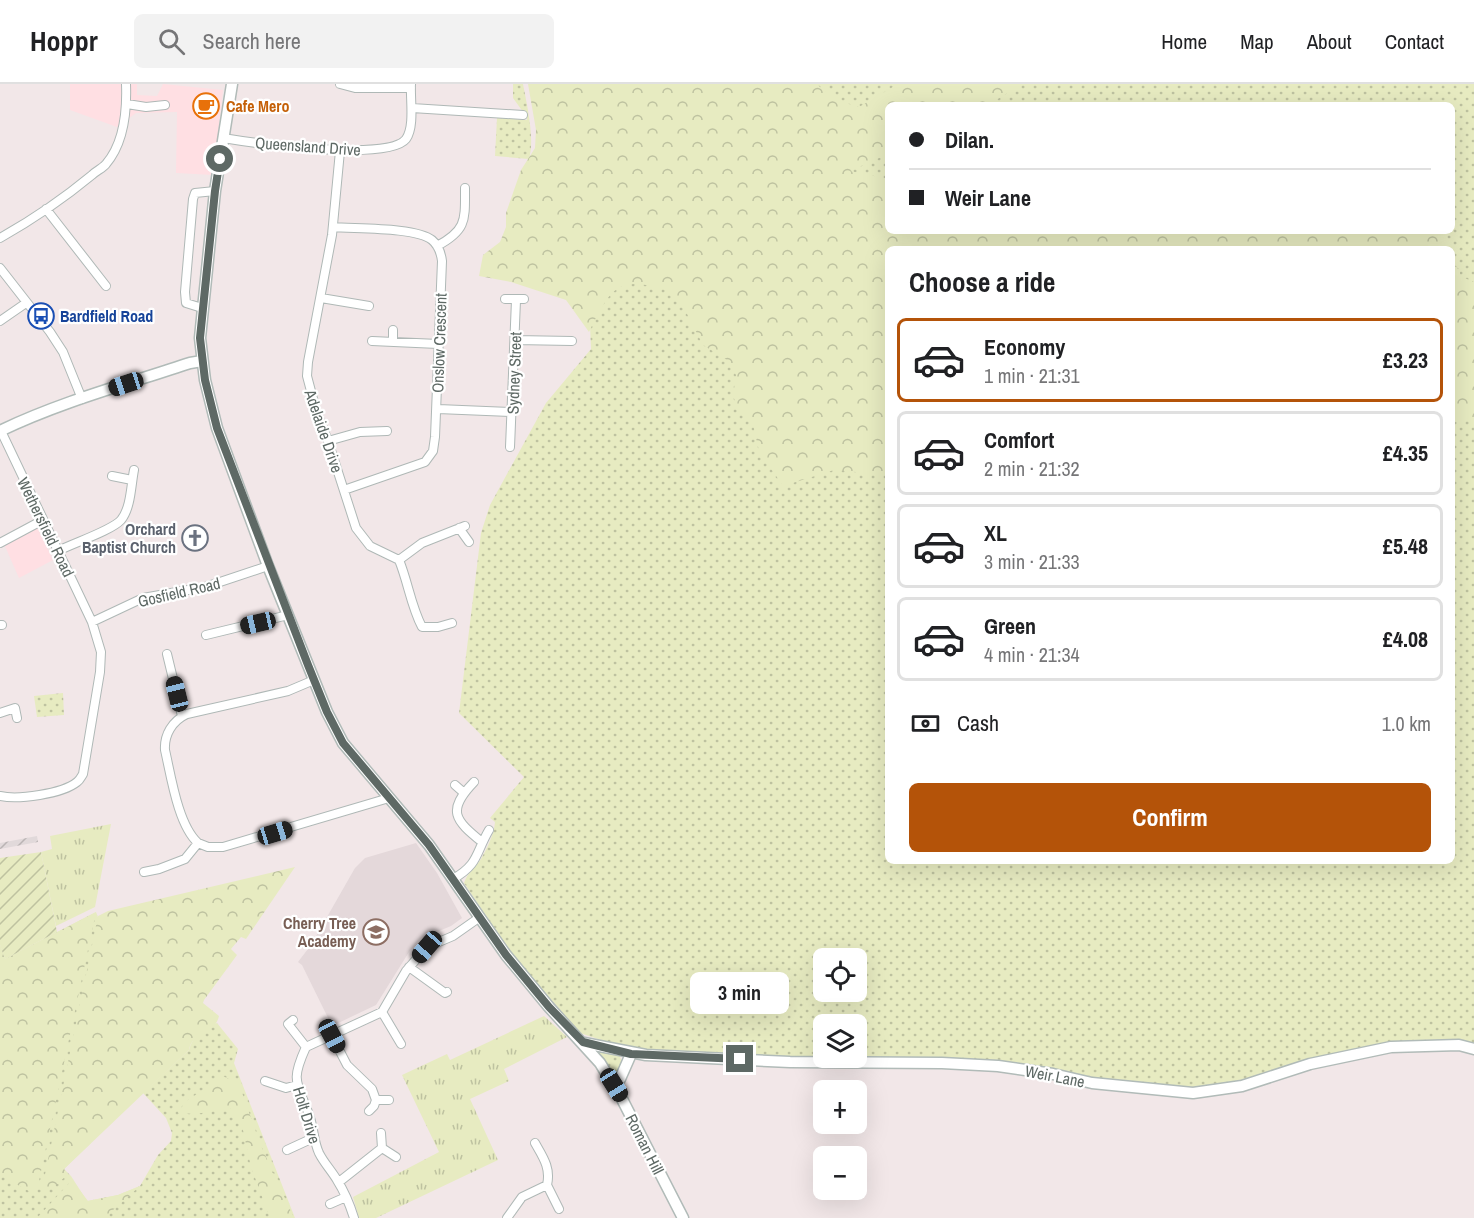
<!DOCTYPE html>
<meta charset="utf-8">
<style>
body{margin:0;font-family:"Archivo Narrow",sans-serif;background:#f2f2f2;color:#202124;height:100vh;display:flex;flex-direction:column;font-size:22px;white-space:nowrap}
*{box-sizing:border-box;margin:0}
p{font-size:20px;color:#757577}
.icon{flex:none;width:33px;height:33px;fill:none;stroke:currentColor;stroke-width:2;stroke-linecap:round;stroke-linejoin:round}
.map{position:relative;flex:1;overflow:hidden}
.details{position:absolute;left:885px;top:162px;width:570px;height:618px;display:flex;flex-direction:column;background:#fff;border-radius:9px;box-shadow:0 6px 24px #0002}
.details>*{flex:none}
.hud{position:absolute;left:885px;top:18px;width:570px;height:132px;border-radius:9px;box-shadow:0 6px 24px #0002;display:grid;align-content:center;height:132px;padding:0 24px;background:#fff}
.tools{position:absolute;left:813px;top:864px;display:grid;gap:12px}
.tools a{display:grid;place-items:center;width:54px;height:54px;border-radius:9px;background:#fff;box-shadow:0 6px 24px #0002;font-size:30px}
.end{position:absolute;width:27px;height:27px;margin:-14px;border:8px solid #5e6965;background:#fff;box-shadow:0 0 0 3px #fff}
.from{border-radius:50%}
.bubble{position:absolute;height:42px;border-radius:9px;background:#fff;box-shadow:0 6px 24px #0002;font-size:20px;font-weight:700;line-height:42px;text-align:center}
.car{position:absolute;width:18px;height:36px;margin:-18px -9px;border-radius:8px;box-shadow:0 0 4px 2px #0007;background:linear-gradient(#222 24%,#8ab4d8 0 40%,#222 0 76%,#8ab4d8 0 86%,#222 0)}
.hud b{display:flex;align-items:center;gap:21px;height:57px;font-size:22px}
.hud b+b{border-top:2px solid #e0e0e0}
.hud i{width:15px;height:15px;background:#202124}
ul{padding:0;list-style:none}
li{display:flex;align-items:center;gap:18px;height:84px;margin:0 12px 9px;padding:0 12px;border:3px solid #e0e0e0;border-radius:9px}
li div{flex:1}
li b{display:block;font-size:22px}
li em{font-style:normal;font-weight:700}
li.current{border-color:#b45309}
li>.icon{width:54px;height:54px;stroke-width:1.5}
h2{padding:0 24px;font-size:27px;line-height:72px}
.pay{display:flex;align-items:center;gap:15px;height:66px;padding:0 24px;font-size:22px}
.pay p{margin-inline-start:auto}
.button{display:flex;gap:12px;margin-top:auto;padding:12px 24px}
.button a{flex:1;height:69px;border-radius:9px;background:#b45309;color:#fff;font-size:24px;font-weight:700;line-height:69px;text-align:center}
header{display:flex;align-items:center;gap:36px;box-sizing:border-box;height:84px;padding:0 30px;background:#fff;border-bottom:2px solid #e0e0e0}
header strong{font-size:28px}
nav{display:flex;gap:33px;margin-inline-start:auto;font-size:21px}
.search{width:420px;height:54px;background:#f2f2f2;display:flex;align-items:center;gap:15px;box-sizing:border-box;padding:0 21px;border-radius:9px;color:#757577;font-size:22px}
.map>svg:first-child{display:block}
</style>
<header>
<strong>Hoppr</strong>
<div class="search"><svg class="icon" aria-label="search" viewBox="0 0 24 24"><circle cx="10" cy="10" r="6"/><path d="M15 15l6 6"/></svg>Search here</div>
<nav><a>Home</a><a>Map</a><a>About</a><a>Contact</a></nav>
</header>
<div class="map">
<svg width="1474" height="1134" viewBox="0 0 1474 1134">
<defs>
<pattern id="industrial-furrows" width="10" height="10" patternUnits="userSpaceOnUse" patternTransform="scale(1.5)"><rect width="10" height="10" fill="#e1d9da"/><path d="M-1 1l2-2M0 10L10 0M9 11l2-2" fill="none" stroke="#bab4b4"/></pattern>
<pattern id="grass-dots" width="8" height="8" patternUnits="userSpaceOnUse" patternTransform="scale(1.5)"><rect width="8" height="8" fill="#e7ebc1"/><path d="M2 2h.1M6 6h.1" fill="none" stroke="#bec2a0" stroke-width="1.8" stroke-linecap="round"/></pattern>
<pattern id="forest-crowns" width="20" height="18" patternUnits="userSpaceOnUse" patternTransform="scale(1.5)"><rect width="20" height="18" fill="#e7ebc1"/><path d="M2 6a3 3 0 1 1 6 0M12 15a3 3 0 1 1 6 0" fill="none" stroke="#bec2a0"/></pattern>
<pattern id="park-tufts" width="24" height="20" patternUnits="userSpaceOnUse" patternTransform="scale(1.5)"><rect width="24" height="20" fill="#e7ebc1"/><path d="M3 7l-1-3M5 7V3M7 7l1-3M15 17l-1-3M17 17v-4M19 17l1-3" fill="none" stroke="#bec2a0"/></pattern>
<pattern id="garden-furrows" width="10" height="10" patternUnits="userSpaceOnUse" patternTransform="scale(1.5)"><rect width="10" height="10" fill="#e7ebc1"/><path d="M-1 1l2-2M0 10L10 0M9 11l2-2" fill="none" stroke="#bec2a0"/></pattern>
</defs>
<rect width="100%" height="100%" fill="#f2e7e8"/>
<path fill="#ffdfe3" d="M70,0H137V11L157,12L163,0L223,6L213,91L176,89L177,28L136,29L117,43L70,26Z
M37,443L53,476L19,494L4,460Z"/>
<path fill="url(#industrial-furrows)" d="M37,752L38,758L0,765V759Z"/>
<path fill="#e4d8da" d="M416,759L437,789L462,834L451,842L420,855L409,868L376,921L332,942L302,881L298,878L311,861L355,784L365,774Z"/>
<path fill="url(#grass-dots)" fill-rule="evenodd" d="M513,0H523C527,21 535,55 529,75L495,72L497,34L527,36L526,32L513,14Z
M529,0H1474V965L1391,963L1193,1009L998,982L646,971L580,949L511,869L464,799C467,789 475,784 481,775C487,764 494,751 495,738L490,734L524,693L459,629L481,449L490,421L546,319L591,265L590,241L533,76L539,45ZM888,21H1452V147H888ZM888,165H1452V777H888ZM824,874H856V908H824ZM824,940H856V974H824Z
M63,609L64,631L37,633L34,612Z
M96,828L103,846L91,1059L64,1085L71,1092L87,1117L118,1111L140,1102L158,1071L171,1057L172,1049L166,1034L143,1009L189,966C192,952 205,944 217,939L238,965L234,979L295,1134H0V861L5,875Z
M593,964L619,971C624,979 621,987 614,993Z"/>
<path fill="url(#forest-crowns)" d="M528,0H816L839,17L859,23L898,0H1022L988,21H888V70L850,87L888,95V147H1417L1442,152L1450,163L1453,164L888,165V391L834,386L783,402L759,367L752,336L739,327L733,312L736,291L727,276L703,261L687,230L670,207C618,191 612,201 589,248L566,216L511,198L479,192L483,171L500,158L506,143V129L514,106L521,86L535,64L536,46Z
M1452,181L1460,185V192L1474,198V335L1452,338Z
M295,783L246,855L241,853L231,865L237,871L204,916L203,919L219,932C215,951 193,946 189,966L64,1085L68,1090L53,1104L42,1105L98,832L108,827Z
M96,828L36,1111L0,1091V861L5,875Z
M223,992L239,1000L261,1062L294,1134H270L251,1083L241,1037L230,1024L196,1030L178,1029L185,1018Z
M72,1096L88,1117L118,1111L140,1102L104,1134H37Z"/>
<path fill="url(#park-tufts)" d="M111,740L95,823L56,842L41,768L52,765L50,752Z
M544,932L567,953L504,985L509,997L470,1015L498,1076L376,1134H359L353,1113L439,1068L402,991L447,970L450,976Z"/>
<path fill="url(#garden-furrows)" d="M41,768L57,848L5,875L0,861V774Z"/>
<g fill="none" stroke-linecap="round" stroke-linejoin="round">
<g stroke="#afb8b6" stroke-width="10">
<path id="street" d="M340,0L355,4H411
M127,20L146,23L165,21
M412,24L523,31
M223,54C253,59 388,78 406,55C415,42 410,15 411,0
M340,67L332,151L308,278L307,292L316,326L328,357L356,444L370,462L399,476C408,498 411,522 422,543H438L452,539
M46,125L106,202
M333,143C355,145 416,143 432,156C438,161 441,169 442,177L435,353L433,367L425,378L344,406
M0,154C32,136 63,115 92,91C96,87 103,84 106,80C124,59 127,26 126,0
M437,162C467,146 465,136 465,104
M0,184L50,248L63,268L82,315
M321,214L369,222
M505,215H524
M202,224L186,219L185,208L193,115L195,109L215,107
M0,237L26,219
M515,256L572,257
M372,257L438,260
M393,258V246
M438,325L513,328
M328,357L360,348L387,347
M510,363L516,216
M112,392L132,396
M459,444L469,458
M0,459L43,436
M58,467C73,459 111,447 121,436C131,424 131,401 134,386
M399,476L422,459L465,442
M92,538L143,514L205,503L268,482
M0,541H2
M206,551L288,531
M167,570L182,632
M0,629L15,624L17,634
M474,698C446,727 455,736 482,758
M455,701L463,708
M0,712C18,716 62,710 77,698C80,696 81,693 83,690L100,588L101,568L92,538L1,347
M198,759C178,741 171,692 165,666C164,651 172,637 187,630L288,607L314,596
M144,788L159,785L185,775L198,759L208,763H223L389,714
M453,795C479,780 475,770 489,746
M409,883L445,909L447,908
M382,928L401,960
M293,936L288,940L306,963
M332,952L347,981L372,1005L376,1016H389
M265,997L286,1004L297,1001
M369,1027L374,1022L376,1016
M382,1064L396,1073
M287,1066L313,1054
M339,1098L382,1064L381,1049
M547,1101L559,1125
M330,1120L346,1113
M354,1134C350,1121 344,1107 337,1096C331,1086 324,1079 319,1069C313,1056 314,1042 308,1028C296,997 291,996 306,963L382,928L406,887L427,863L453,852L480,833
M507,1134L522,1113L547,1101C551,1084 543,1073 535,1059"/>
</g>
<g stroke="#b1bbb8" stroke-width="13">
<path id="secondary" d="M232,0L215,107L200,254L205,296L217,344L268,482L327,628L343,659L429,761L506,871L549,923L600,979L622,1015L683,1134
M0,347C60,318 127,300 190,279L202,277
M584,959L646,971L790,978L942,979L998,982L1053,990L1092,999L1193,1009L1242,1002L1310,980L1391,963L1459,961L1474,965
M614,1001L620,995L631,970"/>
</g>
<use href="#street" stroke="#fff" stroke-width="8"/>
<use href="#secondary" stroke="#fff" stroke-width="10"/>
</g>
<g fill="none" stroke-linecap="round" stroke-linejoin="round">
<path stroke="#5e6965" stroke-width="8" d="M220,75L215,107L200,254L205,296L217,344L308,581L327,628L343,659L429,761L506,871L549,923L583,958L631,970L740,975"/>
</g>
<defs>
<g id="cafe-ring" transform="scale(1.35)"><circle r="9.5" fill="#fff" stroke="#e8710a" stroke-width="1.5"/><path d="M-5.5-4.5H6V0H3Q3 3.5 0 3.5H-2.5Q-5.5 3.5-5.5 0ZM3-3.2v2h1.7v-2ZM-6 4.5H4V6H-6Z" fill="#e8710a"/></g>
<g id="bus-ring" transform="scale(1.35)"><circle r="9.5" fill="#fff" stroke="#1a4fb4" stroke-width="1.5"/><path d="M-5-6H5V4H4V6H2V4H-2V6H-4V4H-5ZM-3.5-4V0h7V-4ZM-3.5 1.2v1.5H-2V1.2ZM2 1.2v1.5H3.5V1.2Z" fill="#1a4fb4"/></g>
<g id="church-ring" transform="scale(1.35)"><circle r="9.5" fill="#fff" stroke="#6b7280" stroke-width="1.5"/><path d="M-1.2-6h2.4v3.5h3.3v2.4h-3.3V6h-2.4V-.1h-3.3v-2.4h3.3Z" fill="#6b7280"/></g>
<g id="school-ring" transform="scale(1.35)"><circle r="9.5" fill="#fff" stroke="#8d6e63" stroke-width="1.5"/><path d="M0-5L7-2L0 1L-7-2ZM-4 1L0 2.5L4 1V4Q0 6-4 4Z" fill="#8d6e63"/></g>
</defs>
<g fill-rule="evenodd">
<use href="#cafe-ring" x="206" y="22"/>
<use href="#bus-ring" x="41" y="232"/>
<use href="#church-ring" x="195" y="454"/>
<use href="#school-ring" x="376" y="848"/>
</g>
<g text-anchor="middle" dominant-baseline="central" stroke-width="4.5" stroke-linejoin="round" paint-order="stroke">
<g font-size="16" font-weight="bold" fill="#c56008" stroke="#fff" text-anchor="start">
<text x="226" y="22">Cafe Mero</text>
</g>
<g font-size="16" fill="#5e6965" stroke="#fff">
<text transform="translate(308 62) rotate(4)">Queensland Drive</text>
<text transform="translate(439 259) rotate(-88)">Onslow Crescent</text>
<text transform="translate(514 289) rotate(-88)">Sydney Street</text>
<text transform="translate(324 347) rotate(71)">Adelaide Drive</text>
<text transform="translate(46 443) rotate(64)">Wethersfield Road</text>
<text transform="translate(179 508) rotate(-13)">Gosfield Road</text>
<text transform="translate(1055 992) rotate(11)">Weir Lane</text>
<text transform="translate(307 1031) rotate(73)">Holt Drive</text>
<text transform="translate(645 1060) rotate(63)">Roman Hill</text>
</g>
<g font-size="16" font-weight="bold" fill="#164399" stroke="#fff" text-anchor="start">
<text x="60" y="232">Bardfield Road</text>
</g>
<g font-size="16" font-weight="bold" fill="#5b616d" stroke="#fff" text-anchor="end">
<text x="176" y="445">Orchard<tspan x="176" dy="18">Baptist Church</tspan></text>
</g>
<g font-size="16" font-weight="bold" fill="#785e54" stroke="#fff" text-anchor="end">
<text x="356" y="839">Cherry Tree<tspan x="356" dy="18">Academy</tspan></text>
</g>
</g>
</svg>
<div class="tools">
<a><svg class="icon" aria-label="locate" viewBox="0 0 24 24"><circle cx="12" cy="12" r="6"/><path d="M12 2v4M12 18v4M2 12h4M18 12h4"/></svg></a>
<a><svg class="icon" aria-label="layers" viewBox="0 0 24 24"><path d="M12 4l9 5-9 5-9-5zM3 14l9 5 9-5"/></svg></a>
<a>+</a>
<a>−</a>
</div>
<i class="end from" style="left:220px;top:75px"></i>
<i class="end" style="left:740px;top:975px"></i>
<div class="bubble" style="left:690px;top:888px;width:99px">3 min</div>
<i class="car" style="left:126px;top:300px;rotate:252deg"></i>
<i class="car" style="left:258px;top:539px;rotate:257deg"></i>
<i class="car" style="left:177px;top:610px;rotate:346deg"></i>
<i class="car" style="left:275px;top:749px;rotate:73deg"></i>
<i class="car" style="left:427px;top:863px;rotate:221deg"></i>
<i class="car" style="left:332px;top:952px;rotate:152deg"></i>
<i class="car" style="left:614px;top:1001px;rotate:148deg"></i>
<div class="hud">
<b><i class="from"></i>Dilan.</b>
<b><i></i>Weir Lane</b>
</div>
<section class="details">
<h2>Choose a ride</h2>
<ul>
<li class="current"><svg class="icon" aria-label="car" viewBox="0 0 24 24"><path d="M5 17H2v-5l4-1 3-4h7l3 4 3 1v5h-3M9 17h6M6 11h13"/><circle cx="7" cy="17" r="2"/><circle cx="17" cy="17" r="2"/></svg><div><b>Economy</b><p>1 min · 21:31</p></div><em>£3.23</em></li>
<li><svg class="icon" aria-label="car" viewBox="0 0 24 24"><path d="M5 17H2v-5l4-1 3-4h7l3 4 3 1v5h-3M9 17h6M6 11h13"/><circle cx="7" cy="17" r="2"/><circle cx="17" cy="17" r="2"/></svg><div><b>Comfort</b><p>2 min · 21:32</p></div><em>£4.35</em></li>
<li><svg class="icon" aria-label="car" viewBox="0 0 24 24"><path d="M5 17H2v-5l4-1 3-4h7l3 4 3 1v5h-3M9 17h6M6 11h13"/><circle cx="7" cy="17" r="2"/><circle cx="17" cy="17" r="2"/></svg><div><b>XL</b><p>3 min · 21:33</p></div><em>£5.48</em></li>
<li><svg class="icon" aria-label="car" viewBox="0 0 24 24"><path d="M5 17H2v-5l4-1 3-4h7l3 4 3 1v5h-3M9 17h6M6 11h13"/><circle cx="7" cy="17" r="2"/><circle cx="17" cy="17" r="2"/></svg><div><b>Green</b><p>4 min · 21:34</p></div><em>£4.08</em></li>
</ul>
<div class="pay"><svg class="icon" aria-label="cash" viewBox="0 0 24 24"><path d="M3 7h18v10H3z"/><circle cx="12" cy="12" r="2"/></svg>Cash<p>1.0 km</p></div>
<div class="button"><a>Confirm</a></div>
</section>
</div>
